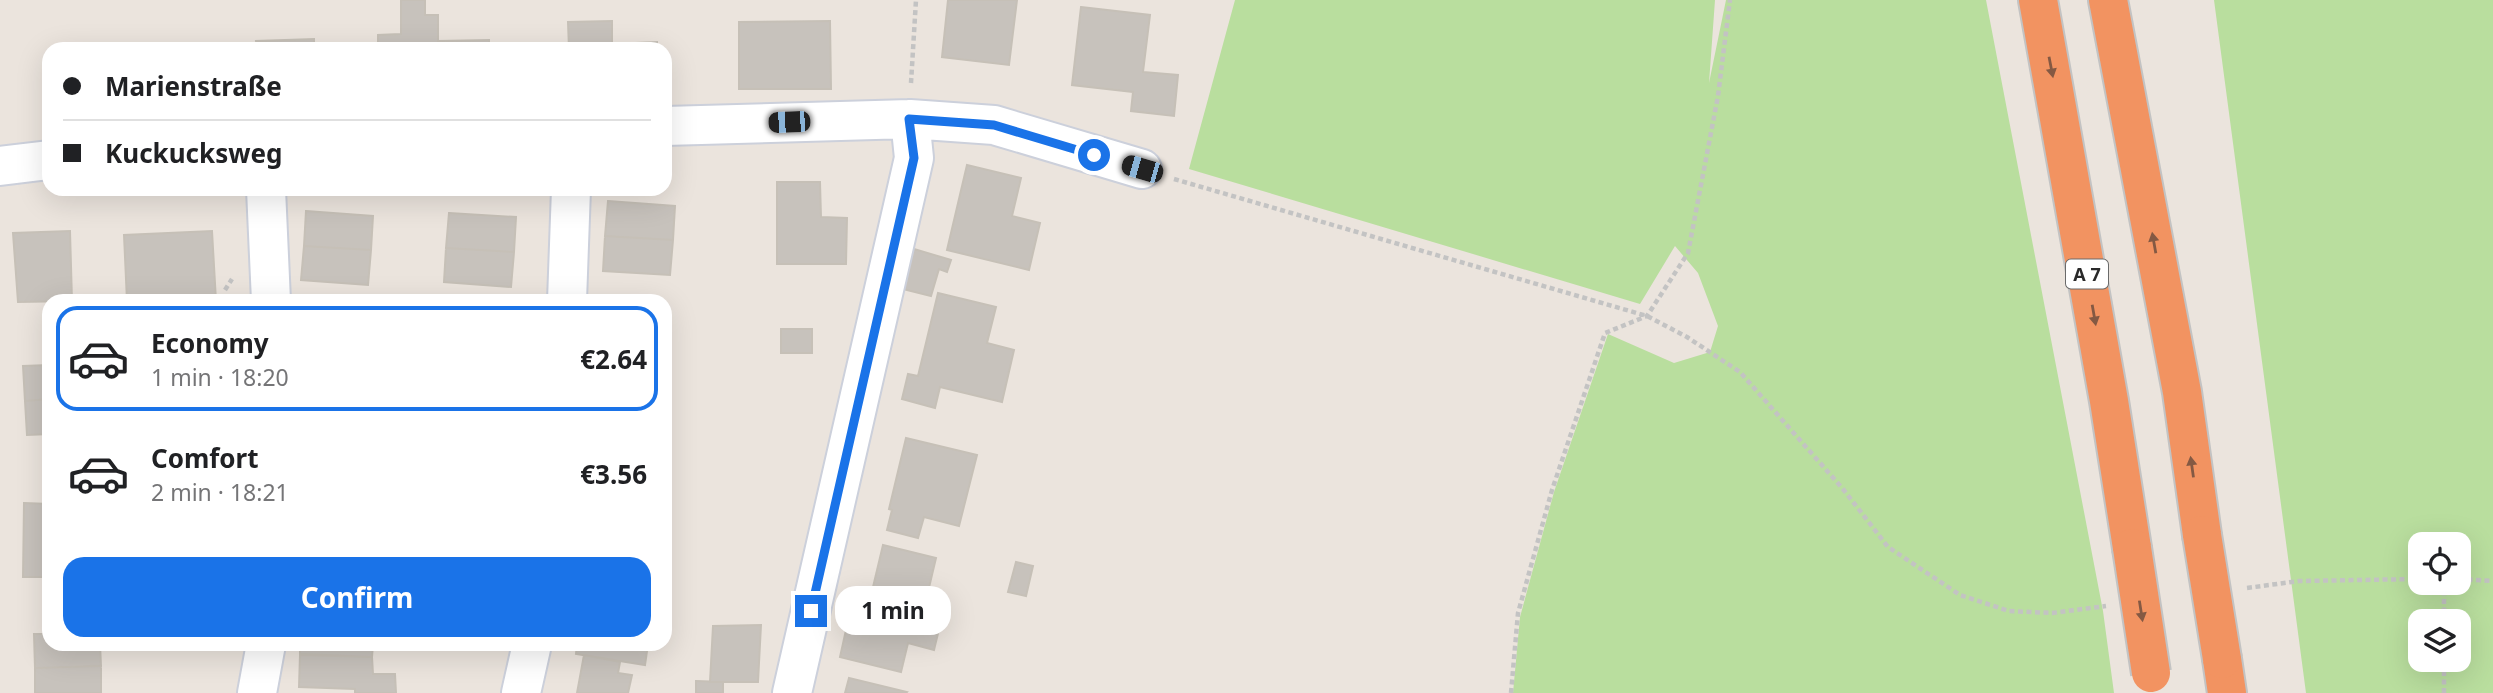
<!DOCTYPE html>
<meta charset="utf-8">
<style>
body{margin:0;font-family:"Noto Sans",sans-serif;background:#f2f2f2;color:#202124;height:100vh;display:flex;flex-direction:column;font-size:26px;white-space:nowrap}
*{box-sizing:border-box;margin:0}
p{font-size:23px;color:#757577}
.icon{flex:none;width:38px;height:38px;fill:none;stroke:currentColor;stroke-width:2;stroke-linecap:round;stroke-linejoin:round}
.map{position:relative;flex:1;overflow:hidden}
.details{position:absolute;left:42px;top:294px;width:630px;height:357px;display:flex;flex-direction:column;background:#fff;border-radius:21px;box-shadow:0 7px 28px #0002}
.details>*{flex:none}
.top-card{position:absolute;left:42px;top:42px;width:630px;height:154px;border-radius:21px;box-shadow:0 7px 28px #0002;display:grid;align-content:center;height:154px;padding:0 21px;background:#fff}
.tools{position:absolute;left:2408px;top:532px;display:grid;gap:14px}
.tools a{display:grid;place-items:center;width:63px;height:63px;border-radius:14px;background:#fff;box-shadow:0 7px 28px #0002;font-size:35px}
.end{position:absolute;width:32px;height:32px;margin:-16px;border:9px solid #1a73e8;background:#fff;box-shadow:0 0 0 4px #fff}
.from{border-radius:50%}
.bubble{position:absolute;height:49px;border-radius:21px;background:#fff;box-shadow:0 7px 28px #0002;font-size:23px;font-weight:700;line-height:49px;text-align:center}
.car{position:absolute;width:21px;height:42px;margin:-21px -10px;border-radius:9px;box-shadow:0 0 5px 2px #0007;background:linear-gradient(#222 24%,#8ab4d8 0 40%,#222 0 76%,#8ab4d8 0 86%,#222 0)}
.top-card b{display:flex;align-items:center;gap:24px;height:66px;font-size:26px}
.top-card b+b{border-top:2px solid #e0e0e0}
.top-card i{width:18px;height:18px;background:#202124}
ul{padding:12px 0 0;list-style:none}
li{display:flex;align-items:center;gap:21px;height:105px;margin:0 14px 10px;padding:0 7px;border:4px solid transparent;border-radius:21px}
li div{flex:1}
li b{display:block;font-size:26px}
li em{font-style:normal;font-weight:700}
li.on{border-color:#1a73e8}
li>.icon{width:63px;height:63px;stroke-width:1.5}
.primary-button{display:flex;gap:14px;margin-top:auto;padding:14px 21px}
.primary-button a{flex:1;height:80px;border-radius:21px;background:#1a73e8;color:#fff;font-size:28px;font-weight:700;line-height:80px;text-align:center}
.map>svg:first-child{display:block}
</style>
<div class="map">
<svg width="2493" height="693" viewBox="0 0 2493 693">
<rect width="100%" height="100%" fill="#ebe4dd"/>
<path fill="#b9de9e" fill-rule="evenodd" d="M1235,0H1715L1709,83L1726,0H1986L2103,611L2114,693H1513L1520,617L1554,492L1608,334L1674,363L1710,352L1718,326L1698,273L1675,246L1640,304L1189,169Z
M2214,0H2493V693H2306ZM2420,544H2459V583H2420ZM2420,621H2459V660H2420Z"/>
<path fill="#c7c2bc" stroke="#c6c0b7" stroke-width="2" d="M401,0H425V15H438V41L489,40V49H378V35L401,34Z
M948,0H1017L1009,65L942,57Z
M1081,7L1150,15L1143,72L1178,75L1174,116L1131,111L1133,92L1072,85Z
M612,21V44L657,42V49H569L568,22Z
M830,21L831,89H739V22Z
M314,39V49H257L256,41Z
M967,165L1021,178L1012,216L1040,223L1029,270L947,250Z
M777,182H820L821,217L847,218L846,264H777Z
M608,201L675,206L673,240L605,236Z
M306,211L373,216L371,250L304,246Z
M449,213L516,217L514,252L446,248Z
M70,231L72,301L18,302L13,233Z
M212,231L216,301H127L124,235Z
M605,236L673,240L670,275L603,271Z
M304,246L371,250L368,285L301,280Z
M446,248L514,252L511,287L444,282Z
M914,249L951,260L947,272L939,269L931,296L903,289Z
M938,293L996,307L987,343L1014,350L1002,402L940,387L935,408L902,399L908,374L918,376Z
M781,329H812V353H781Z
M665,338H668L669,373H665Z
M49,365V399L25,401L23,366Z
M665,373H669L670,407H665Z
M49,399V434L27,435L25,401Z
M906,438L977,455L959,526L924,517L918,538L887,530L892,510L889,509Z
M24,503L49,504V577H23Z
M883,545L936,558L927,596L946,600L934,650L908,643L901,672L840,657L848,621L864,625Z
M1016,562L1033,566L1026,596L1008,592Z
M761,625L758,682H710L713,626Z
M34,634H49V644H100L101,666L35,668Z
M300,644H373L372,657L300,654Z
M577,644H648L645,665L576,654Z
M300,655L372,657L373,674H395L396,693H355V689L299,687Z
M584,655L620,662L618,673L632,675L628,693H577Z
M101,666V693H35V668Z
M849,678L907,692L906,693H845Z
M696,681L723,682V693H696Z"/>
<g fill="none" stroke-linecap="round" stroke-linejoin="round">
<g stroke="#ccd0db" stroke-width="42">
<path id="street" d="M665,126L910,119L994,125L1142,169
M0,166L49,160
M266,189L271,301
M567,301L571,189
M257,693L266,644
M521,693L532,644
M792,693L914,158L910,119"/>
</g>
<g stroke="#c3c3c3" stroke-width="42">
<path id="highway" d="M2038,0L2109,401L2132,548
M2108,0L2182,392L2202,535
M2222,659L2227,693"/>
</g>
<path stroke="#c3c3c3" stroke-width="4.5" stroke-dasharray="5 3.5" stroke-linecap="butt" d="M911,83L916,0
M1174,179L1647,316L1687,337L1740,372L1843,489L1888,547L1960,595L2009,611L2052,613L2106,606
M225,290L232,279
M2459,579L2493,581
M2247,588L2299,581L2420,579
M2444,621V583
M1511,693L1518,613L1552,490L1605,333L1647,316L1688,253L1718,96L1730,0
M2444,693V660"/>
<use href="#street" stroke="#fff" stroke-width="38"/>
<use href="#highway" stroke="#f29361" stroke-width="38"/>
<g stroke="#c3c3c3" stroke-width="42" stroke-linecap="butt">
<path id="highway-bridge" d="M2202,535L2222,659
M2132,548L2151,673"/>
</g>
<use href="#highway-bridge" stroke="#f29361" stroke-width="38"/>
</g>
<defs><path id="oneway-solid" d="M-6-.8H1V-3.2L6.5 0L1 3.2V.8H-6Z" transform="scale(1.75)"/></defs>
<g fill="#845943">
<use href="#oneway-solid" transform="translate(2051 67) rotate(79)"/>
<use href="#oneway-solid" transform="translate(2154 243) rotate(-100)"/>
<use href="#oneway-solid" transform="translate(2094 315) rotate(80)"/>
<use href="#oneway-solid" transform="translate(2192 467) rotate(-98)"/>
<use href="#oneway-solid" transform="translate(2141 611) rotate(81)"/>
</g>
<g fill="none" stroke-linecap="round" stroke-linejoin="round">
<path stroke="#1a73e8" stroke-width="9" d="M811,611L914,158L909,119L994,125L1094,155"/>
</g>
<g text-anchor="middle" dominant-baseline="central" stroke-width="5" stroke-linejoin="round" paint-order="stroke">
<rect fill="#fff" stroke="#6a6a6a" stroke-width="2" x="2066" y="259.5" width="42" height="29" rx="5"/>
<g font-size="18" font-weight="bold" fill="#2a2a2a">
<text x="2087" y="274">A 7</text>
</g>
</g>
</svg>
<div class="tools">
<a><svg class="icon" aria-label="locate" viewBox="0 0 24 24"><circle cx="12" cy="12" r="6"/><path d="M12 2v4M12 18v4M2 12h4M18 12h4"/></svg></a>
<a><svg class="icon" aria-label="layers" viewBox="0 0 24 24"><path d="M12 4l9 5-9 5-9-5zM3 14l9 5 9-5"/></svg></a>
</div>
<i class="end from" style="left:1094px;top:155px"></i>
<i class="end" style="left:811px;top:611px"></i>
<div class="bubble" style="left:835px;top:586px;width:116px">1 min</div>
<i class="car" style="left:789px;top:122px;rotate:268deg"></i>
<i class="car" style="left:1142px;top:169px;rotate:286deg"></i>
<div class="top-card">
<b><i class="from"></i>Marienstraße</b>
<b><i></i>Kuckucksweg</b>
</div>
<section class="details">
<ul>
<li class="on"><svg class="icon" aria-label="car" viewBox="0 0 24 24"><path d="M5 17H2v-5l4-1 3-4h7l3 4 3 1v5h-3M9 17h6M6 11h13"/><circle cx="7" cy="17" r="2"/><circle cx="17" cy="17" r="2"/></svg><div><b>Economy</b><p>1 min · 18:20</p></div><em>€2.64</em></li>
<li><svg class="icon" aria-label="car" viewBox="0 0 24 24"><path d="M5 17H2v-5l4-1 3-4h7l3 4 3 1v5h-3M9 17h6M6 11h13"/><circle cx="7" cy="17" r="2"/><circle cx="17" cy="17" r="2"/></svg><div><b>Comfort</b><p>2 min · 18:21</p></div><em>€3.56</em></li>
</ul>
<div class="primary-button"><a>Confirm</a></div>
</section>
</div>
